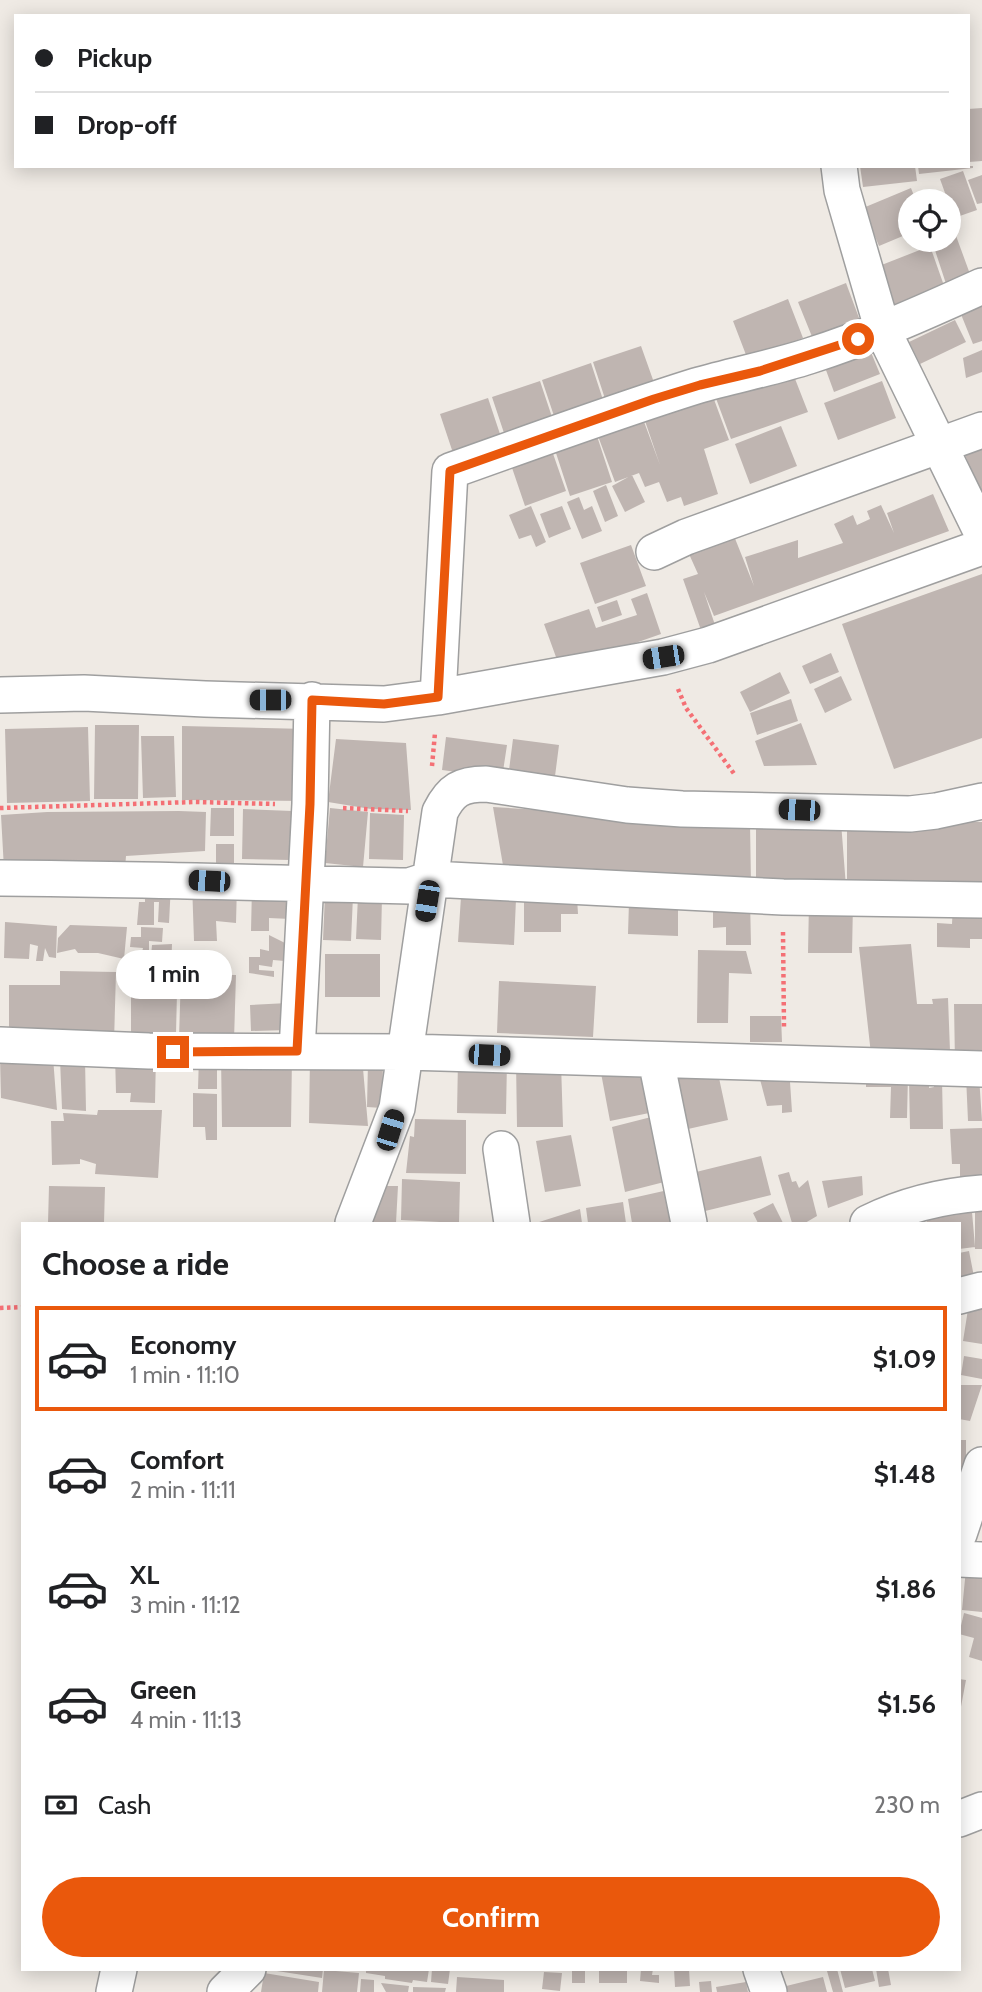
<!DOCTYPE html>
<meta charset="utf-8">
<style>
body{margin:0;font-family:Cabin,sans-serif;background:#f6f6f6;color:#202124;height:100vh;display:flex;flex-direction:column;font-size:26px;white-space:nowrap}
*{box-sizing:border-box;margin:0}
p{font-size:23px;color:#757577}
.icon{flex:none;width:38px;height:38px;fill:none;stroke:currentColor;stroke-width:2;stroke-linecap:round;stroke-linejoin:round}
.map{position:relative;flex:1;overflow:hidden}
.side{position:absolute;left:21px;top:1222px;width:940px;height:749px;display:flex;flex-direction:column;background:#fff;border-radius:0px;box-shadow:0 4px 18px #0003}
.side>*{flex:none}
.hud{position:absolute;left:14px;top:14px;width:956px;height:154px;border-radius:0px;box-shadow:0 4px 18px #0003;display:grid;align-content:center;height:154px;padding:0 21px;background:#fff}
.controls{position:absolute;left:898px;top:189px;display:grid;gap:14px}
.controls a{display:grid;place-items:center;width:63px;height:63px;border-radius:50%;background:#fff;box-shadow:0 4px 18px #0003;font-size:35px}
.end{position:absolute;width:32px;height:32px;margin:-16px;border:9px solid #ea580c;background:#fff;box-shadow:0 0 0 4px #fff}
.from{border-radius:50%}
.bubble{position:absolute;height:49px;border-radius:24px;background:#fff;box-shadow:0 4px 18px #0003;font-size:23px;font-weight:700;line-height:49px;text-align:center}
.car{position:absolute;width:21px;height:42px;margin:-21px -10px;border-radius:9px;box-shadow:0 0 5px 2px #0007;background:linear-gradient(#222 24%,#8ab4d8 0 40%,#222 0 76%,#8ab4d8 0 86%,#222 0)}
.hud b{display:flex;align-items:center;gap:24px;height:66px;font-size:26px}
.hud b+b{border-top:2px solid #e0e0e0}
.hud i{width:18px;height:18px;background:#202124}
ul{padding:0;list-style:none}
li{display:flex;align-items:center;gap:21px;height:105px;margin:0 14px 10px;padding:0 7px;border:4px solid transparent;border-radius:0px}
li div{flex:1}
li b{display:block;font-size:26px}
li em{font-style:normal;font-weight:700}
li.active{border-color:#ea580c}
li>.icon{width:63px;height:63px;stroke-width:1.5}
h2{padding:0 21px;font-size:32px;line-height:84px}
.pay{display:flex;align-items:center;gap:18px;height:77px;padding:0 21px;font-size:26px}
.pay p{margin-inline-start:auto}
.primary-button{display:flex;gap:14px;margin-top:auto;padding:14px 21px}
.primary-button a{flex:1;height:80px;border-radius:42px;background:#ea580c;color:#fff;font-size:28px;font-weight:700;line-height:80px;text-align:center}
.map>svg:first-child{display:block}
</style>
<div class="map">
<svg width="982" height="1992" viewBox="0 0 982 1992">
<rect width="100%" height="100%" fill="#efeae4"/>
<path fill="#bfb5b1" d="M982,108V161L969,162L968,109Z
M860,166H915L917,181L863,187Z
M918,166H973V168L919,174Z
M963,171L977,210L954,218L940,179Z
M982,175V203L977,204L968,180Z
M911,188L916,201H910V233L879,246L863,208Z
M955,233L974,285L949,293L932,241L948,240V235Z
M930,246L948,297L898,316L879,266Z
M846,283L862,326L815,344L798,302Z
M982,292V341L973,344L956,302Z
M788,299L803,338L748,360L733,321Z
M955,320L966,342L920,364L909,342Z
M868,345L880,374L834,392L823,362Z
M641,346L657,391L608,408L593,362Z
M982,350V372L966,378L963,358Z
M591,363L606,409L557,425L542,380Z
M790,366L808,412L731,439L714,393Z
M540,381L555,426L507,442L492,397Z
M882,381L896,418L838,440L824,403Z
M712,394L729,440L704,449L718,494L684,506L681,497L667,502L659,482L645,487L639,473L615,482L598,436L643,419L660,465L644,418Z
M488,398L503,443L455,459L440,414Z
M781,426L797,466L750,484L735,444Z
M597,436L612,482L570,496L555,450Z
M550,445L566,491L525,506L509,459Z
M982,448V495L965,455Z
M632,475L645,502L625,512L612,486Z
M606,485L618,516L605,522L593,491Z
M933,494L949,531L714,616L704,592L716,628L702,633L683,579L698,574L689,554L734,536L754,586L745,557L798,540V558L843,543L834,524L853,515L857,525L870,519L867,511L881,505L894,533L887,513Z
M579,497L584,510L592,506L602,531L582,539L567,502Z
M531,506L546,542L536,547L531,535L519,539L509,515Z
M562,506L571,529L549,538L540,514Z
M631,545L646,586L595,604L580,563Z
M982,574V738L894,769L842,624Z
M647,593L661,634L578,663L556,657L544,624L589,609L596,628L637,615L631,599Z
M617,600L622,615L602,622L597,607Z
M831,653L839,672L810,684L802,666Z
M780,672L790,693L750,712L740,692Z
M841,676L852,700L825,713L814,689Z
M791,699L798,721L757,735L750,713Z
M801,723L817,765L764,766L755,741Z
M95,725H139L138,799H94Z
M182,726L307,729L306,801L182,800Z
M88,727L90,801L7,803L5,729Z
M141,736H174L176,797L143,798Z
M446,737L507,745L502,778L442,770Z
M336,739L406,743L411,810L371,809L328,802Z
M513,739L559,745L554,784L508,778Z
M493,807L750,823L751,884L505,877Z
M211,808H234V836H210Z
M330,808L368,812L363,867L325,863Z
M243,809L292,811L291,860L242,859Z
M179,811L206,812L205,851L126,856L125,869H4L1,815L47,812Z
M370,813L404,815L403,860L369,859Z
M756,818L841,822L846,887L756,881Z
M847,821L982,822V892L847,891Z
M216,844H234V863H216Z
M192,883L237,885L236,923L216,921L217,941H194Z
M171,884L169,923L158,922L159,902H154V925H137L139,902H145V890Z
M252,887L291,888L290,919L269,918V931H251Z
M325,895L353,896L351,941L323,940Z
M358,896L382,897L381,940L356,939Z
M461,897L516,899L514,945L458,942Z
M524,898H577L578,914H561V932H524Z
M750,900L751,945H726V927L713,928V901Z
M629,902L678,904V936L628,934Z
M809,902L853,903L852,953H808Z
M982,902V939H970V948L937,947V923L952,924L953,903Z
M5,922L57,926L56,958L49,957L45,948L43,961H36L38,946L30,944L29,959L4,958Z
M70,925L127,927L124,959L98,953H78L75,949L57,953L58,938Z
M141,927L163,928L162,942L149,941V953L142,952L143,948L130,947L131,937H141Z
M269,935L285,943V961L273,960L272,967L259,965V970L274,971V977L249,973V957H260V949L269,951Z
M172,944L171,972H145V957L151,956L152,945Z
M911,944L917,1004H933L932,999L948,998L950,1051L872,1063L859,947Z
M698,950L746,951L752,974L729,973L728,1023H697Z
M325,954H380V997H325Z
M60,971L116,972L114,1042L9,1040V985H60Z
M181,974L236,975L234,1040L179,1038Z
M499,981L596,986L593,1037L497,1033Z
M131,991L177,992L176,1034L131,1033Z
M288,1003L289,1030L251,1031L250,1005Z
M954,1004H982V1062L955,1063Z
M750,1016H781L782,1042H750Z
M115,1055H156L155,1103L130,1102L131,1093H116Z
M199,1056H217V1089H198Z
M221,1056H292L291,1127H222Z
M0,1057H53L57,1110L1,1098Z
M310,1057H362L368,1126L309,1123Z
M60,1059H85L86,1111L62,1109Z
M458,1060L507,1061L506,1114L457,1113Z
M516,1061L561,1063L563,1127H517Z
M368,1062L383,1063L382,1108L367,1107Z
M649,1063L659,1111L610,1121L601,1073Z
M716,1064L728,1120L688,1129L675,1073Z
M789,1067L792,1112L782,1113V1105L767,1106L757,1068Z
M866,1075H908L907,1118H890L891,1087H866Z
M966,1076H979L982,1121H968Z
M942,1078L943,1129H910L909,1079H929V1088L934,1087V1079Z
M193,1093L217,1094V1140H206L205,1127H193Z
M98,1110H162L158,1178L95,1174L96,1164L80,1159V1164L52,1165L51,1121H64L63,1113L97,1115Z
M663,1114L676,1179L625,1192L612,1127Z
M415,1119L466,1120V1174L406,1173L410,1136L414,1137Z
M982,1128V1182H960V1164H952L950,1129Z
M571,1135L581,1186L545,1192L536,1141Z
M761,1156L771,1195L701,1212L692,1173Z
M789,1172L792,1182L796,1181L799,1188L808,1180L817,1216L805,1223H792L778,1175Z
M862,1176L863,1195L828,1208L822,1181Z
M402,1179L460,1182L459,1223L401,1220Z
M49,1186L105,1187L104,1223H48Z
M372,1186H398L396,1223H360Z
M677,1188L685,1223H632L628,1199Z
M975,1198H982V1249H975Z
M971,1200L975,1247L959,1249V1223H927L925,1206Z
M623,1202L626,1223H588L586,1208Z
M773,1203L783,1223H758L753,1213Z
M580,1209L582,1223H536Z
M969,1251L976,1287L959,1290V1253Z
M969,1303L982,1305V1344L963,1341Z
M964,1356L982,1359V1379L961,1375Z
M959,1385H982L970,1421L959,1419Z
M959,1440H966V1467H959Z
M966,1569L982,1571V1612L962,1610Z
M964,1613L982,1618V1661L969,1657L974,1638L959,1634Z
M959,1679L966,1680L960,1712H959Z
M264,1969H323L322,1978Z
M366,1969H429L427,1982L413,1980L412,1983L385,1979V1976L366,1973Z
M432,1969H450L448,1984L431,1982Z
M585,1969V1983H572V1970Z
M599,1969H627V1983H599Z
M641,1969H653L652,1975H659V1983L640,1981Z
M674,1969H689L690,1986L675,1987Z
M837,1969L843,1992H833L827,1971Z
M840,1969H872L875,1981L845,1988Z
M876,1969H888L891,1985L879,1987Z
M324,1970L359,1973L357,1992H322Z
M544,1972L562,1973L560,1991L542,1989Z
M264,1973L319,1982L318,1992H261Z
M457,1977L504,1980V1992H456Z
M823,1977L827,1992H779L778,1988Z
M361,1979L374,1980V1992H360Z
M711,1981L712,1992H700L699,1982Z
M746,1982L748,1992H717L716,1987Z
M381,1983L409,1986L408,1992H386Z
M413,1987L446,1988L445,1992H413Z"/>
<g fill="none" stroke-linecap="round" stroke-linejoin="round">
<g stroke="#9f9f9f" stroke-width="38">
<path id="street" d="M839,166L842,190L883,331L982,533
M654,552L686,537L982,430
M0,695L84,693L205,699L384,704L438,697L663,657L708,645L982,547
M438,697L450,471C532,442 613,412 696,386C734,375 772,368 809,356C869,337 925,312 982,286
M1,878C137,879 273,883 409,886L431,879L783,897L982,900
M0,1045L149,1051L406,1052L982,1069
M297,1051L310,804L312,700
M656,1060L689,1223
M501,1149L512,1223
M353,1223L397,1108L440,812C451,790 461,784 486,784L627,805L682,809L910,814L936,811L982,801
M868,1223C905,1205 940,1196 982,1193
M959,1296L982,1290
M959,1534L982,1465
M959,1559L982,1560
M959,1819L982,1810
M761,1969L769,1992
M114,1992L119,1969
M225,1992L248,1969"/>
</g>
<path stroke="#f47075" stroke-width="4.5" stroke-dasharray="3.5 3.5" stroke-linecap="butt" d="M678,689L686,708L735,775
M432,766L435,733
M0,808L195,802L275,804
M343,808L408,811
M783,932L784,1028
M0,1308L23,1307"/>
<use href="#street" stroke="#fff" stroke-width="35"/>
</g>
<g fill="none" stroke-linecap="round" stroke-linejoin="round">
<path stroke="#ea580c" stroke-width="9" d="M173,1052L297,1051L310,804L312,700L384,704L438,697L450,471L654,399L700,385L760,371L858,339"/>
</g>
</svg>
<div class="controls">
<a><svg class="icon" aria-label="locate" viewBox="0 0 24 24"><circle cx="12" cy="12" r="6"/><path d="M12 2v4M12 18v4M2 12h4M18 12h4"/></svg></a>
</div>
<i class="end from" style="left:858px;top:339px"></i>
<i class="end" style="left:173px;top:1052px"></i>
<div class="bubble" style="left:116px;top:950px;width:116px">1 min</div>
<i class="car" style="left:663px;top:657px;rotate:261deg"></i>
<i class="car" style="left:270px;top:700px;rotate:270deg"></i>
<i class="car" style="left:799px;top:810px;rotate:272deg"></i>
<i class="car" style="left:209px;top:881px;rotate:273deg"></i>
<i class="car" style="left:427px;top:901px;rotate:189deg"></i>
<i class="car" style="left:489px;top:1055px;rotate:92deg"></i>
<i class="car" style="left:390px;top:1130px;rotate:17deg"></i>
<div class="hud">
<b><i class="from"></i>Pickup</b>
<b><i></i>Drop-off</b>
</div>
<section class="side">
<h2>Choose a ride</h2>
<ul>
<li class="active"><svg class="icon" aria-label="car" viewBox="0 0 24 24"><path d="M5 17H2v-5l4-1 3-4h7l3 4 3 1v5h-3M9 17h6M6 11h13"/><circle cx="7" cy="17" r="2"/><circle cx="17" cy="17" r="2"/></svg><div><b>Economy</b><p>1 min · 11:10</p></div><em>$1.09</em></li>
<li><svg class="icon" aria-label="car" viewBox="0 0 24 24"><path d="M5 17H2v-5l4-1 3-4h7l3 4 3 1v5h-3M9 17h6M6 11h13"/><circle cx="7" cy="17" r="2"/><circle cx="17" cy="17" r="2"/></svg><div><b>Comfort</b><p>2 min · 11:11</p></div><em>$1.48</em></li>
<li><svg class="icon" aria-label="car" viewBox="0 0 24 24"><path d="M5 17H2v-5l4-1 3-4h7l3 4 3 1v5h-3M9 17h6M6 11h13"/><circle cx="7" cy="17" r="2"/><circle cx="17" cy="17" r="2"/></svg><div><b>XL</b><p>3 min · 11:12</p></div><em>$1.86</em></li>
<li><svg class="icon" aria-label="car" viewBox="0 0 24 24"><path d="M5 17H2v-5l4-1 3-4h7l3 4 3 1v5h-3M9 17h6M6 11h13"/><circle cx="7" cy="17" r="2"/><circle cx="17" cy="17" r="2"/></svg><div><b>Green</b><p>4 min · 11:13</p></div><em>$1.56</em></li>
</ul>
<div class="pay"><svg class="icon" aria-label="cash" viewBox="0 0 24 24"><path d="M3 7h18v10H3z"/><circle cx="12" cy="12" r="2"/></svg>Cash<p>230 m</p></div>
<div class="primary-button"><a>Confirm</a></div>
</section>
</div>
